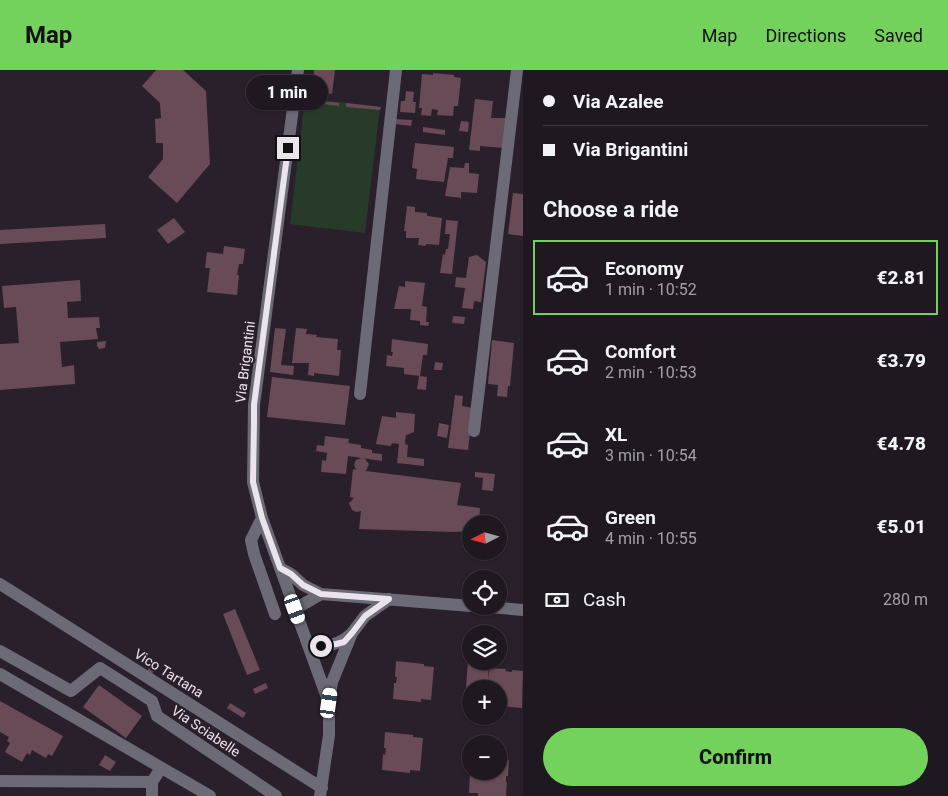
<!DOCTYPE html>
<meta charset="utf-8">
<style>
body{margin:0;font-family:Roboto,sans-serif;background:#2d252e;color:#f1f3f6;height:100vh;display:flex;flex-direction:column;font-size:19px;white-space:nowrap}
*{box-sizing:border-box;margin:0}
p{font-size:16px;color:#a2a0a5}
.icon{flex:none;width:28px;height:28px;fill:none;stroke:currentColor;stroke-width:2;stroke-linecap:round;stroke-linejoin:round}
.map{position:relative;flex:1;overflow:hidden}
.panel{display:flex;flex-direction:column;background:#201821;width:425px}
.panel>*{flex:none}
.top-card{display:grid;align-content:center;height:110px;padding:0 20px;background:#201821}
.needle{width:32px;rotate:264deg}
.controls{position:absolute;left:462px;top:445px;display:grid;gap:10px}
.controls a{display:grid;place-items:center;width:45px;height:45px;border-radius:50%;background:#201821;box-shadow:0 1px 4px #0004,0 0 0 1px #3d373f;font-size:25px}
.end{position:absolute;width:22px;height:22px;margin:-11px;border:6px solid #ebe4ec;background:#111;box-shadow:0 0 0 2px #111}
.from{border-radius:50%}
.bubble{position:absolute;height:35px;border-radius:18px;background:#201821;box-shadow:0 1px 4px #0004,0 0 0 1px #3d373f;font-size:16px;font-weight:800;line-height:35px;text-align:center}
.car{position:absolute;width:15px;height:30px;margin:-15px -8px;border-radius:6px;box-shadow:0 0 4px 1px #0007;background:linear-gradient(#fff 24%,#345 0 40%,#fff 0 76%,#345 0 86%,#fff 0)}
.top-card b{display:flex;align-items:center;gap:18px;height:48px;font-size:19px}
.top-card b+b{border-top:1px solid #3d373f}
.top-card i{width:12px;height:12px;background:#f1f3f6}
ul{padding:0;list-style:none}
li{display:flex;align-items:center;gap:15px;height:75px;margin:0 10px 8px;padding:0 10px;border:2px solid transparent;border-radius:0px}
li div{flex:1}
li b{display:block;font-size:19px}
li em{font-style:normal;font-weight:800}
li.active{border-color:#73d25c}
li>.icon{width:45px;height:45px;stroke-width:1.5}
h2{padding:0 20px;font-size:22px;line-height:60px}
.pay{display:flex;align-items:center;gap:12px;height:55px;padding:0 20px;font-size:19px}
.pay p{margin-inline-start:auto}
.button{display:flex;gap:10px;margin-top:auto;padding:10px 20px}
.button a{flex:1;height:58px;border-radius:30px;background:#73d25c;color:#111;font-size:20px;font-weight:800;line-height:58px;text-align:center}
header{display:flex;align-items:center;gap:30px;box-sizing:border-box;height:70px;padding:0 25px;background:#73d25c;color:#111}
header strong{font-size:24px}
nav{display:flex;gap:28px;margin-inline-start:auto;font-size:18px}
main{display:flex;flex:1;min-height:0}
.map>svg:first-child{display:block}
</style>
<header>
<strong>Map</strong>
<nav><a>Map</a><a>Directions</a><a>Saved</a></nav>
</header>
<main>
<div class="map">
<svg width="523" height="726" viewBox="0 0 523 726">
<rect width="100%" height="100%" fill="#2a202c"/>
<path fill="#283b28" d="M305,28L380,37L365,163L290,154Z"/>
<path fill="#684b56" d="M156,0H183L206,21L210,94L177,133L148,107L163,89V73H156L155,49L161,48L160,33L142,16Z
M314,0H335L332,24L312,21Z
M433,3L454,5V7L461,8L458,36H454L453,46L437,45L438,40L432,39L431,46L421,45L422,38H419L422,4L433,5Z
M406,21L414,22L413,32H416L415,43L400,42L401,31H405Z
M306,29L339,33V36L305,32Z
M475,29L493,31L491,48H508L505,78L480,76V81L469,80Z
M346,33L381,37L380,40L346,37Z
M395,49L412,50L411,56L395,54Z
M461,51L469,52L468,62L459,61Z
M423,57L445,60V65L423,62Z
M415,73L454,77L453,88H448L444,112L416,109L417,99L412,98Z
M465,93H469V103L479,104L477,123L461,122V128L445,126L450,97L464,98Z
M513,123L523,124V166L508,164Z
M407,136L415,137V142L427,143V146L442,148L439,175L426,174V176L418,175L419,168H406V161H404Z
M174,148L185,162L168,174L157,160Z
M446,150L458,151L452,204L440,203L443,184L445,185L446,179H448L450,164H445Z
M105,154L106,168L0,174V160Z
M224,176L245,179L243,194H239L237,205H239L237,225L207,222L210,198H205L207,182L223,184Z
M477,185L486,192L481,232L474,231L473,239L462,238L465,218L455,217L456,207L466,208L469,187Z
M80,210L81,231L67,232L68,248L99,247L100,258H96L98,269L60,272L62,297L74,295L75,314L0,320V274L19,273L16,237L4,238L2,216Z
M405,211L425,213L422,236L427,237L426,252H429L428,256L420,255V251L410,250L411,239H394L399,216L405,217Z
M453,246L465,247L464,254L452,253Z
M275,258L286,259L281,295L294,296L293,305L270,302Z
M296,258L307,259L306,264L317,265L316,267L338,269L337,280H341L339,306L314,303V306L308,305L309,293H292Z
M392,269L428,274L427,285H423L420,306L404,304V298L386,296L387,285L392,286L393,282H391Z
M492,270L514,273L510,316H508L507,327L497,326L498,315L488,314Z
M106,271L105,278L99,279L97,276V272Z
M435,292L443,293L442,300H434Z
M419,306L427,307L426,320L417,319Z
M272,307L350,316L345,355L267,347Z
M455,325L463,326L462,336L473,338L468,380L448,378Z
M396,342L415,344L414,362L406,365L405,374L408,375L407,387L424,389V396L397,393L399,374L393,373L390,376L376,374L382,346L396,348Z
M439,353L449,355L447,368L437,366Z
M325,366L349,369L348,373L361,375V378L372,380V383L382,384V391L348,386L346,404L321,402L322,390L326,391L327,383L316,381L317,375L324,376Z
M362,388L365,389L369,394L366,401L461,413L457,435L480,438L479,454H471L469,461L454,462L359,459L361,441L356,442L352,440L349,433L354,428L350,427L353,399L356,400L354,394L356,390Z
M475,402L495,404L493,421L482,420L483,408L475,407Z
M235,539L260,600L247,605L223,544Z
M468,589L471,590V591L489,592L488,609L490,598L506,599L505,601L512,602V600L523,601L522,638L499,636V619L466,618Z
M396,591L424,594V596L434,597L431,630L421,629V632L393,629L394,613H396L397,607H395Z
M153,593L157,596L152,604L147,601Z
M266,613L268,618L255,624L253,619Z
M99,615L142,646L126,668L83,637Z
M0,631L63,666L52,686L48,684L46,688L32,680L30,685L27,683L22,692L5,682L10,673L7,671L9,667L0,662Z
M230,633L246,643L243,648L227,638Z
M385,662L413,665V667L423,668L420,701L410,700V703L382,700L383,684L385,685L386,678H384Z
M105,685L116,692L110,701L99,695Z
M499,689L509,690L508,706H506V712H507L506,726H478V723H469L470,701H499Z"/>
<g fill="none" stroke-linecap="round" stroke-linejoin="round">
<path stroke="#6b6a76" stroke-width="12" d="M298,0L254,335L253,412L262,448L329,633V665L320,726
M360,324L396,0
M474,361L517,0
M262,448L251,470L254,484L275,544
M280,498L291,504L303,515L321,524L471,536
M0,514L322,718
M478,536L523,540
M295,539L321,524
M309,576C327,576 339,576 352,563
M0,581L71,621L100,598L152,631L157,646L276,726
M0,604L210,726
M329,631L332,612L352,563L365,546L389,529
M0,711L152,712L161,698
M152,726V712"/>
</g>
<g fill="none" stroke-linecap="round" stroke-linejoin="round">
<path stroke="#ebe4ec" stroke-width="6" d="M288,78L254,335V352L253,412L262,448L280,498L291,504L303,515L321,524L389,529L365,546L352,563L344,572L336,574L321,576"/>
</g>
<g text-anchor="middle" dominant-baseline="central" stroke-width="4.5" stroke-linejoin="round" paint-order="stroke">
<g font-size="14" fill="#ebe4ec" stroke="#2a202c">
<text transform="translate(245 292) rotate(-83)">Via Brigantini</text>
<text transform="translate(169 603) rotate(32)">Vico Tartana</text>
<text transform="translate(206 661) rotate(34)">Via Sciabelle</text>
</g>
</g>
</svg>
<div class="controls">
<a><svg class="needle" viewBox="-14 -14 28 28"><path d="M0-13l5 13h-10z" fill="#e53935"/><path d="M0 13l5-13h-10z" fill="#a2a0a5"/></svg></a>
<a><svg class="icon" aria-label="locate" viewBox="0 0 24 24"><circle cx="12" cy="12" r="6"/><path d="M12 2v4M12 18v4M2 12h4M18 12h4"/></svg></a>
<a><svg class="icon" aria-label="layers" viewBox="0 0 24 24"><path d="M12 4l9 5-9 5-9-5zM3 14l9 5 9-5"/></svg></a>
<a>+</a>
<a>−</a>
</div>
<i class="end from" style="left:321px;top:576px"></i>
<i class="end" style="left:288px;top:78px"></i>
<div class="bubble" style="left:246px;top:5px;width:82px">1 min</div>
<i class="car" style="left:295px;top:539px;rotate:160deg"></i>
<i class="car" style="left:329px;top:633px;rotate:8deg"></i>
</div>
<section class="panel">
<div class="top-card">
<b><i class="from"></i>Via Azalee</b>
<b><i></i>Via Brigantini</b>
</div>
<h2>Choose a ride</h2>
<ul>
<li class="active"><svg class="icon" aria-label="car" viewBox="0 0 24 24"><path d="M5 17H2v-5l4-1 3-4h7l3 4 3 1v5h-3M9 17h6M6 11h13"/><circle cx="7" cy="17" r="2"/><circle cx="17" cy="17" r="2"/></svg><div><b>Economy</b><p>1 min · 10:52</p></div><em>€2.81</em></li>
<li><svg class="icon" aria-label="car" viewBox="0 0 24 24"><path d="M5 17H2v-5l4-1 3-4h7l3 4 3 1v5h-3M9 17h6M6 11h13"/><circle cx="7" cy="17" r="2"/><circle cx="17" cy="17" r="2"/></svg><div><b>Comfort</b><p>2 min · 10:53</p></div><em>€3.79</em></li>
<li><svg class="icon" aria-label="car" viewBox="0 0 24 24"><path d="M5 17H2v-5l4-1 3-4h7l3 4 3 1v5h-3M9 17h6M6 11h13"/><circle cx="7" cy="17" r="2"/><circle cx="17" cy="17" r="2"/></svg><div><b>XL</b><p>3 min · 10:54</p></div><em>€4.78</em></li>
<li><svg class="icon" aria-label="car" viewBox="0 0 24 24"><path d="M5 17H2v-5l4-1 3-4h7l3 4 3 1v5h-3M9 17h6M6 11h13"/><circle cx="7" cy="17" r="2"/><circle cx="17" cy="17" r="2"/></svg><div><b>Green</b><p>4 min · 10:55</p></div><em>€5.01</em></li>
</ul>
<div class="pay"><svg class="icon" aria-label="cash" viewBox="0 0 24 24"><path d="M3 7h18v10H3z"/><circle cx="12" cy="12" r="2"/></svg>Cash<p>280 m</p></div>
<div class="button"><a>Confirm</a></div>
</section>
</main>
